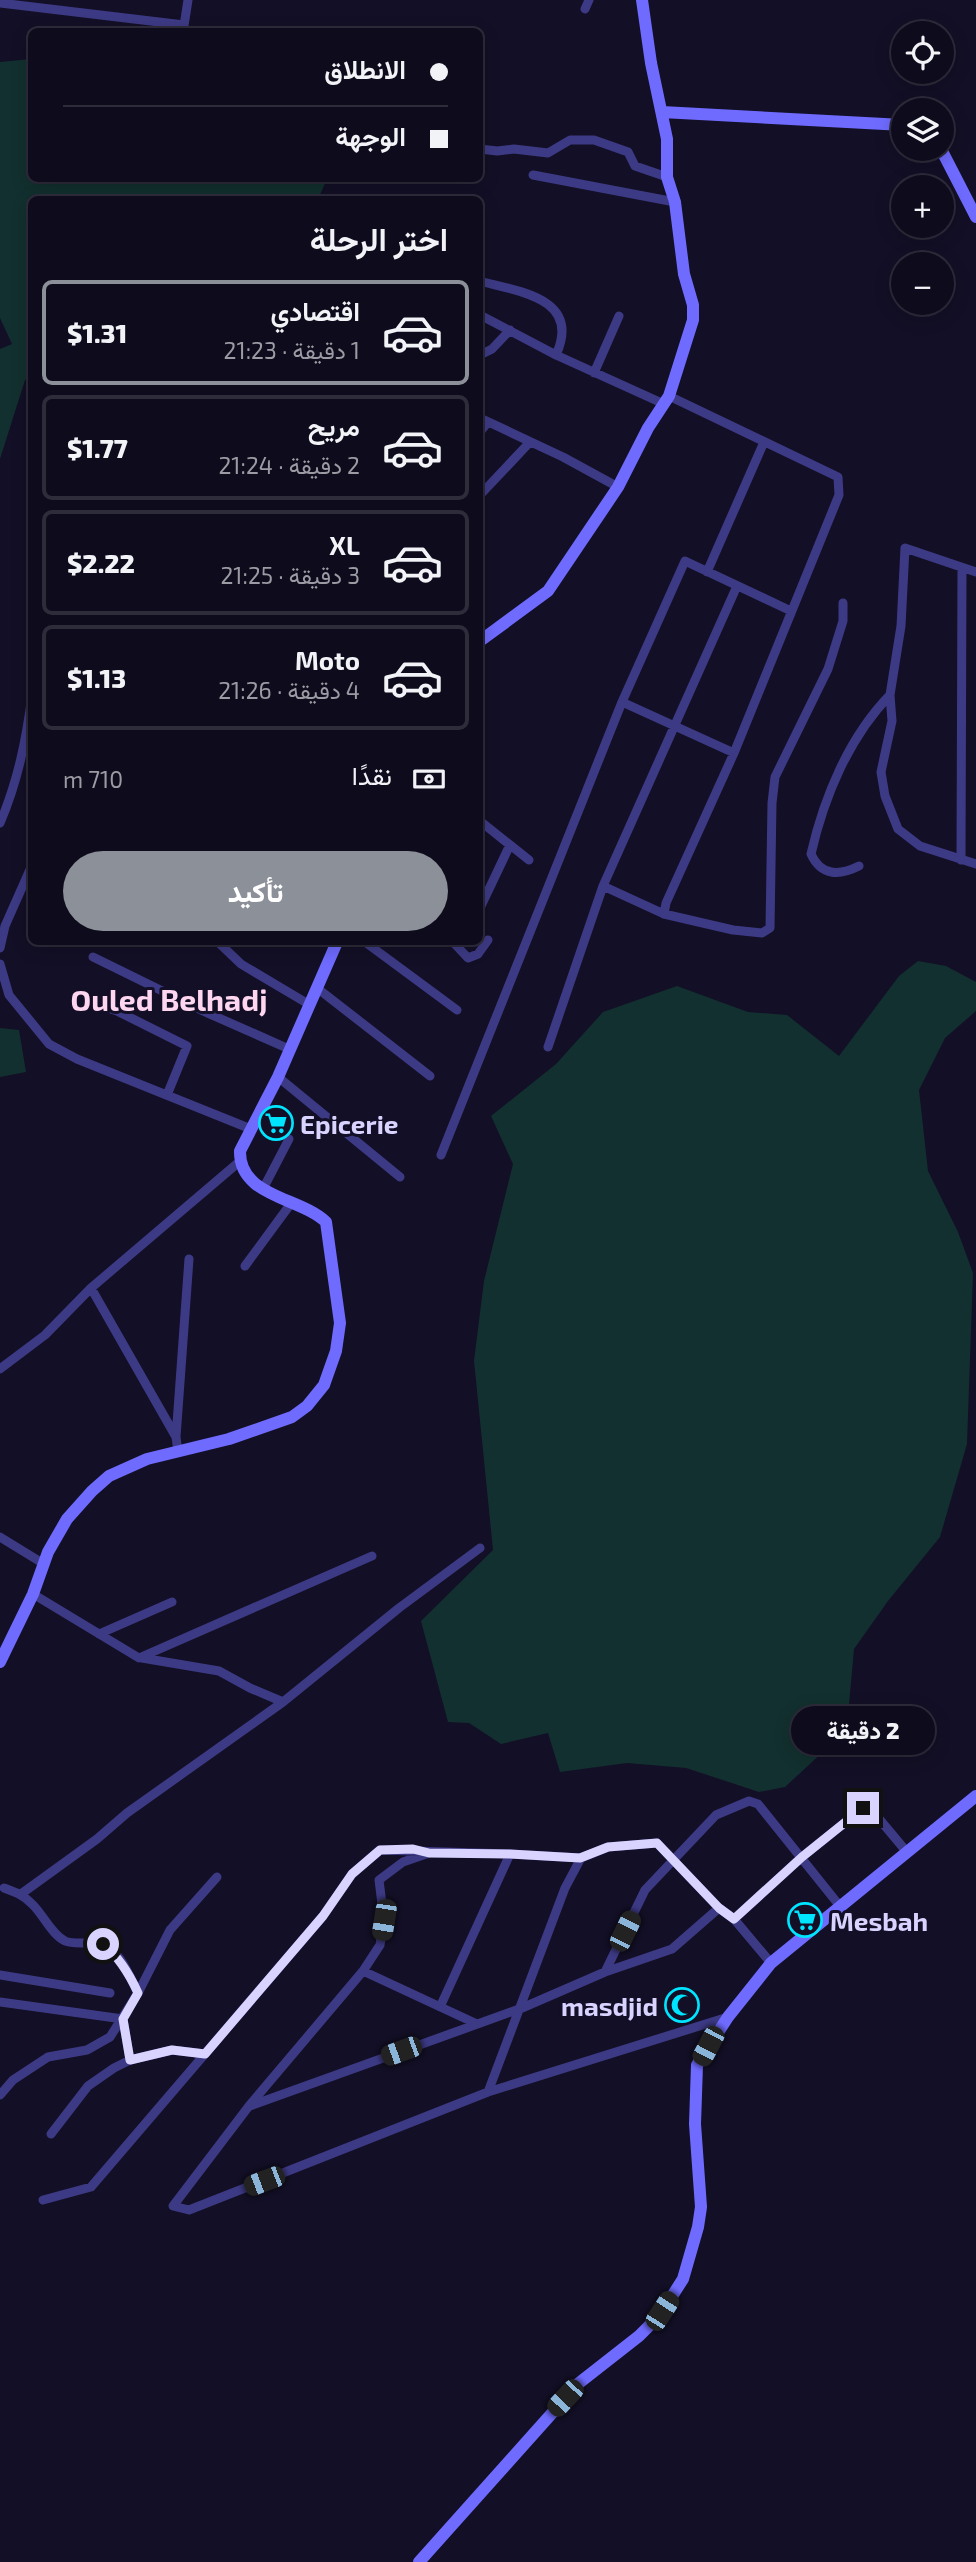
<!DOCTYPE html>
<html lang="ar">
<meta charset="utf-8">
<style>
body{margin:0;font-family:"Exo 2",Vazirmatn,sans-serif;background:#171425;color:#f1f3f6;direction:rtl;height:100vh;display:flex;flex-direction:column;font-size:26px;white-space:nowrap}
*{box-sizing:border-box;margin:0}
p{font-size:23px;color:#9b9ba3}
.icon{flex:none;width:38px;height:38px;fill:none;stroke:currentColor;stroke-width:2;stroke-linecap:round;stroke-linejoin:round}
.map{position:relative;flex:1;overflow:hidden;direction:ltr}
.drawer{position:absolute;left:28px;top:196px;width:455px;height:749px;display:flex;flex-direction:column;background:#0e0b1c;border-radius:10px;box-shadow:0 4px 18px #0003,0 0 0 2px #2e2b3b;direction:rtl}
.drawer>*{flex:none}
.top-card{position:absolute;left:28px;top:28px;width:455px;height:154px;border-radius:10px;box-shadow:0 4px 18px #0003,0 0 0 2px #2e2b3b;direction:rtl;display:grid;align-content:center;height:154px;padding:0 35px;background:#0e0b1c}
.fabs{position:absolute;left:891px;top:21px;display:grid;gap:14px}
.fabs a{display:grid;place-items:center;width:63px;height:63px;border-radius:50%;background:#0e0b1c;box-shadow:0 4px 18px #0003,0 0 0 2px #2e2b3b;font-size:35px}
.end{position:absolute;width:32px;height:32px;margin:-16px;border:9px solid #d9d4ff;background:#111;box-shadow:0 0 0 4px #111}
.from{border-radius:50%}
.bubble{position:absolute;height:49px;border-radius:24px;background:#0e0b1c;box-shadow:0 4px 18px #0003,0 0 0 2px #2e2b3b;font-size:23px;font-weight:800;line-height:49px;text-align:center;direction:rtl}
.car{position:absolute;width:21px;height:42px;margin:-21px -10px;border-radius:9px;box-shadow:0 0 5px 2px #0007;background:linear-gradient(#222 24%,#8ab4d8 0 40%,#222 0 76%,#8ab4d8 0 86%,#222 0)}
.top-card b{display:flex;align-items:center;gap:24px;height:66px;font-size:26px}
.top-card b+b{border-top:2px solid #2e2b3b}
.top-card i{width:18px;height:18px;background:#f1f3f6}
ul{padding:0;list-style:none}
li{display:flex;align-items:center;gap:21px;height:105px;margin:0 14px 10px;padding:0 21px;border:4px solid #2e2b3b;border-radius:10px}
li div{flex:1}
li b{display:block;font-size:26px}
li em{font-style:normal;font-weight:800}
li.current{border-color:#8c9099}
li>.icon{width:63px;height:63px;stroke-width:1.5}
h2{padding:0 35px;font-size:32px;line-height:84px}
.pay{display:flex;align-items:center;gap:18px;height:77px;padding:0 35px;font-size:26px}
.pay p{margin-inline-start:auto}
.action{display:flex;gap:14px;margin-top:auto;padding:14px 35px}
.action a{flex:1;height:80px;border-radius:42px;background:#8c9099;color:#fff;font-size:28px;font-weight:800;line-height:80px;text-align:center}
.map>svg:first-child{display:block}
</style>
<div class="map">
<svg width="976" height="2562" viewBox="0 0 976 2562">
<rect width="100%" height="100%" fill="#130f26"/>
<path fill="#12302f" d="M31,59L32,178L327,179L318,199L32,200L31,378L25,380L0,459V349L12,344L0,318V62Z
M918,961L946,966L976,982V1011L945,1038L919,1090L928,1171L958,1232L973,1273L967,1444L940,1537L888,1601L854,1649L848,1716L824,1751L785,1787L759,1792L686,1768L627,1763L560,1772L548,1733L501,1744L469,1723L448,1722L421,1621L493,1550L474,1361L484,1281L513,1164L491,1116L556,1064L603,1012L677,986L748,1012L787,1015L839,1056L899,976Z
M0,1028L19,1030L26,1072L0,1077Z"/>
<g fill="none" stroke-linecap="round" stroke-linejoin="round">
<path stroke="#3d3a85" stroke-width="9" d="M0,3L184,25
M585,9L589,0
M183,32L188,0
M480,149L497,151L514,149L548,153L570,140H594L628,152L635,166L667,177
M533,175L675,202
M483,282C523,292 581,300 556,355L664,404
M480,315L556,355
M480,355L492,349L510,330
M594,373L619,316
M669,396L838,477L839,495L734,753L666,903L664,914L733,930L762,933L770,928L772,803L775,777L828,669L843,621V603
M480,418L563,457L618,487
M480,432L488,422
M480,495L530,442
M707,572L764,442
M976,572L905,548L901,626L890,695L892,721L881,772L885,796L898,829L920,846L976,864
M622,702L734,753
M480,821L529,860
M0,823C18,781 26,740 32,696
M961,860L962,568
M859,866C839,876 821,876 811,854C824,797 849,737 890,695
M603,886L664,914
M480,908L509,847
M218,942L241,964L310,1005
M365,942L457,1010
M453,942L468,958L478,954L488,940
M0,948L5,926L32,865
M93,957L203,1011L289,1049
M0,964L9,995L49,1044L77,1059L251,1129
M317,988L430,1076
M88,1002L117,1011L187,1046L167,1095
M548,1047L603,886L737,586
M278,1077L400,1177
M441,1155L622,702L685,561L791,611
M263,1189L289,1139
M245,1266L292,1202
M91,1288L176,1437L178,1452
M0,1369L45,1335L91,1288L239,1162
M176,1437L189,1259
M0,1537L44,1564
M33,1594L139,1658L372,1556
M99,1634L172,1602
M142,1658L219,1671L250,1688L283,1702
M429,1853L403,1862L379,1880L384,1920L380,1945L363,1971L249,2106L173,2206L189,2210L488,2092L728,2017
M581,1858L608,1847L657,1843L719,1908L734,1919L771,1963
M21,1894L97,1839L127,1813L283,1702L399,1608L480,1548
M734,1919L802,1857L863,1808H870L906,1851
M363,1971L477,2024
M605,1972L645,1890L716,1815L749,1801L758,1804L839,1905
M0,1975L110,1993
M138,1993L170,1930L217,1877
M0,2002L123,2019
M440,2007L510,1854L581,1858L565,1888L488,2092
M123,2019L130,2060L172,2050L205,2054
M0,2095L13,2080L48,2057L87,2050L110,2037L138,1993C130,1977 118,1945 98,1943C88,1942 74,1945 65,1941C51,1934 43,1914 32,1904C24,1895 15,1892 4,1888
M250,2106L522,2008L605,1972L672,1949L719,1908
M51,2134L88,2086L114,2068L130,2060
M43,2200L91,2187L323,1916L352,1874L380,1850L510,1854"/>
<path stroke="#6f6bff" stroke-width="12" d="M662,112L903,125
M941,149L976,217
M480,641L548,591L618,487L648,428L669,396L693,320V305L684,274L675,202L667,177V139L651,63L642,0
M0,1662L33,1594L48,1552L67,1519L92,1491L109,1476L147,1459L229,1439L292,1417L307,1406L324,1385L336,1351L340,1323L326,1222C300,1197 239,1197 240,1151L278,1077L337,942
M419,2562L579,2383L639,2336L660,2315L683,2279L698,2227L701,2207L695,2124L697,2065L728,2017L771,1963L976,1796"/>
</g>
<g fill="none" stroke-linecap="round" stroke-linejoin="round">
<path stroke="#d9d4ff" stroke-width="9" d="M103,1944C119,1957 129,1973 138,1993L123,2019L130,2060L172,2050L205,2054L323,1916L352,1874L380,1850L413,1849L429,1853L510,1854L580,1858L608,1847L657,1843L719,1908L734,1919L802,1857L863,1808"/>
</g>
<defs>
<g id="supermarket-ring" transform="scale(1.75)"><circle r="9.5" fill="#130f26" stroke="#00e5ff" stroke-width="1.5"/><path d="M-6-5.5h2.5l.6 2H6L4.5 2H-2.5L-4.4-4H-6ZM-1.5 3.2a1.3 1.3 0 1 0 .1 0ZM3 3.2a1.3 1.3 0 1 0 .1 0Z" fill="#00e5ff"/></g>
<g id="mosque-ring" transform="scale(1.75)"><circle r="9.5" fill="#130f26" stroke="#00e5ff" stroke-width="1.5"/><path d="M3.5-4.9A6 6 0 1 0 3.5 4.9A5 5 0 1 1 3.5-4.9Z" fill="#00e5ff"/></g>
</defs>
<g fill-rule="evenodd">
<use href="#supermarket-ring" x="276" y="1123"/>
<use href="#supermarket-ring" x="805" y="1920"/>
<use href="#mosque-ring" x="682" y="2005"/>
</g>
<g text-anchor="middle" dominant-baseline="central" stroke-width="6" stroke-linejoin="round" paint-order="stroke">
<g font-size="26" font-weight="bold" fill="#d9d4ff" stroke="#130f26" text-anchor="start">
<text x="300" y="1123">Epicerie</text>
<text x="830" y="1920">Mesbah</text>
<text x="658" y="2005" text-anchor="end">masdjid</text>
</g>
<g font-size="30" font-weight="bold" fill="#ffd6f0" stroke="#130f26">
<text x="169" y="999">Ouled Belhadj</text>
</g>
</g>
</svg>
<div class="fabs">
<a><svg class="icon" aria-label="locate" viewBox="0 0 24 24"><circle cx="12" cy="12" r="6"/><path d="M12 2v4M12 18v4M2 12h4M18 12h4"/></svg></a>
<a><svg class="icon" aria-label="layers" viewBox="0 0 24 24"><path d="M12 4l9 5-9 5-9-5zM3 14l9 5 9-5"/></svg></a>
<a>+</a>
<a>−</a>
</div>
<i class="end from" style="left:103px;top:1944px"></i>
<i class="end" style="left:863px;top:1808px"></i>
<div class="bubble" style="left:791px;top:1706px;width:144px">2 دقيقة</div>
<i class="car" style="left:384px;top:1920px;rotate:189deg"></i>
<i class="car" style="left:625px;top:1931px;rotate:26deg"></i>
<i class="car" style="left:708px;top:2046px;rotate:208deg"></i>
<i class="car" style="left:401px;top:2051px;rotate:250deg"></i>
<i class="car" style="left:264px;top:2181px;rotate:249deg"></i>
<i class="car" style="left:662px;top:2311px;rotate:33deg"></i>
<i class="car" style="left:565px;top:2398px;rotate:223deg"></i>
<div class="top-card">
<b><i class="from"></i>الانطلاق</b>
<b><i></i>الوجهة</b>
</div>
<section class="drawer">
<h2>اختر الرحلة</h2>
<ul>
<li class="current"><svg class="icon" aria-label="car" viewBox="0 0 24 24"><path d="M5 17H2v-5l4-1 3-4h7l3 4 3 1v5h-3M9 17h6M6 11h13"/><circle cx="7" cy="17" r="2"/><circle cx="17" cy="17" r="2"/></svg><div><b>اقتصادي</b><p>1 دقيقة · 21:23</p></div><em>$1.31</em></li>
<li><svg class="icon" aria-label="car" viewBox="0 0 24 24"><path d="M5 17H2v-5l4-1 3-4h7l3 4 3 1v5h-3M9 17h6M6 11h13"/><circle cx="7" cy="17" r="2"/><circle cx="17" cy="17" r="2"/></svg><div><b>مريح</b><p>2 دقيقة · 21:24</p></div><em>$1.77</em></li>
<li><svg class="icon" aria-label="car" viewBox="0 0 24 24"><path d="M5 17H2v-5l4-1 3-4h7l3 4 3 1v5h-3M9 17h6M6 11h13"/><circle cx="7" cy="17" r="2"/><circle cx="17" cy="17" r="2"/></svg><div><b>XL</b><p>3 دقيقة · 21:25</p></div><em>$2.22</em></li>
<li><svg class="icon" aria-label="car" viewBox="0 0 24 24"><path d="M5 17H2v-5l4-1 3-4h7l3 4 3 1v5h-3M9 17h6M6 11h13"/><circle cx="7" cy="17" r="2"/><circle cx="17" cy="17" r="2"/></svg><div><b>Moto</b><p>4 دقيقة · 21:26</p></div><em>$1.13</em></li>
</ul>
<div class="pay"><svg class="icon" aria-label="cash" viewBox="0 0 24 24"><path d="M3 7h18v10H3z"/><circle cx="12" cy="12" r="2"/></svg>نقدًا<p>710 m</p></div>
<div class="action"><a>تأكيد</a></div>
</section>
</div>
